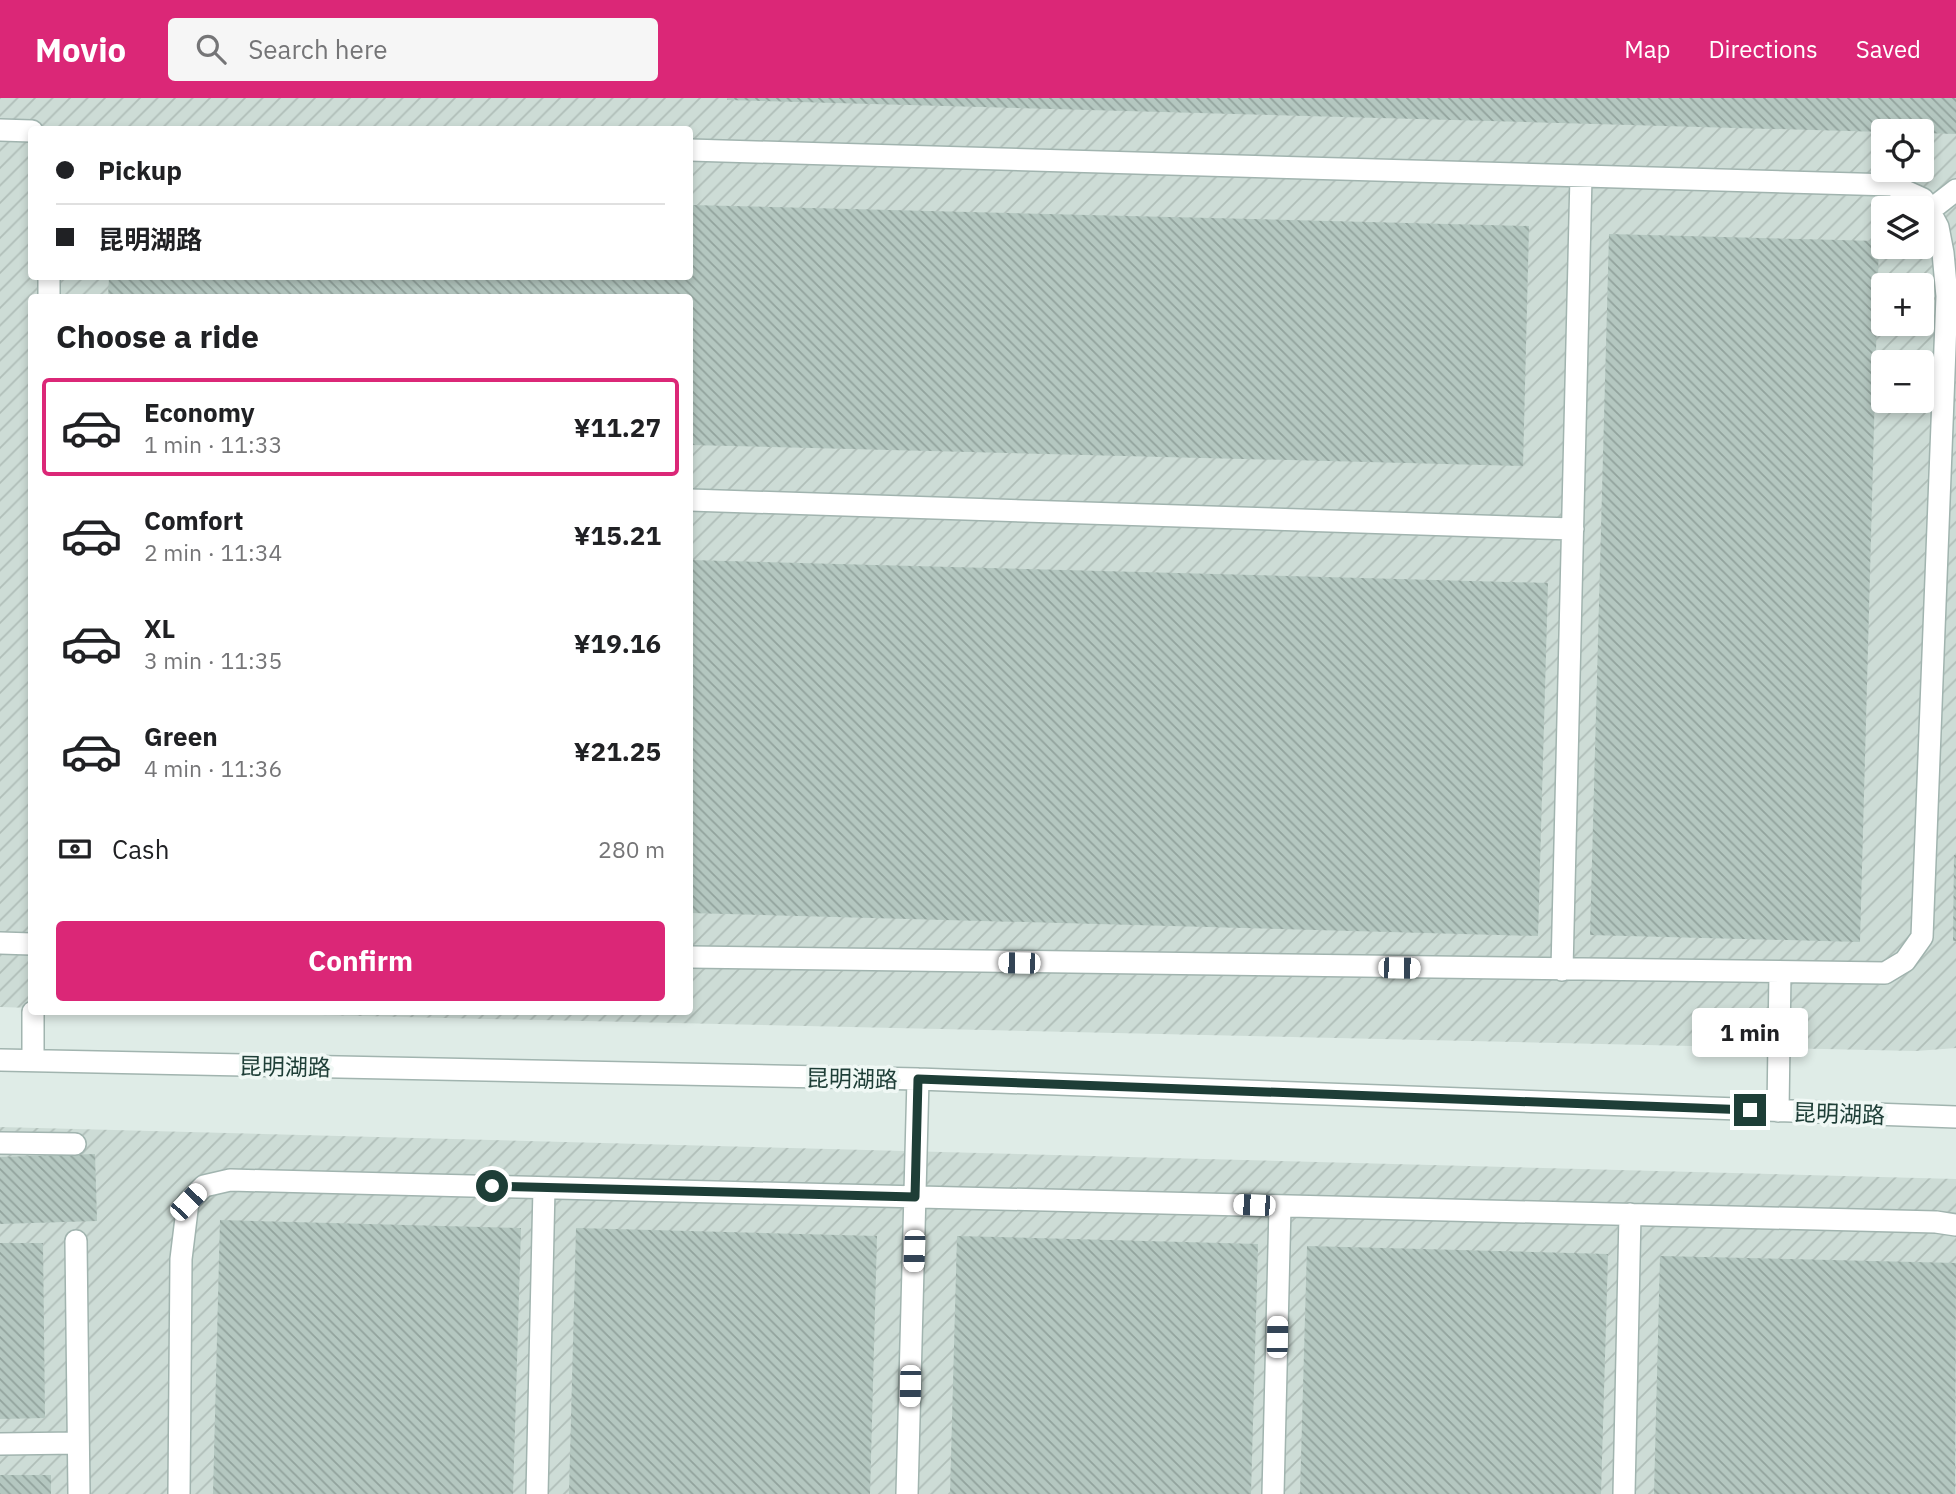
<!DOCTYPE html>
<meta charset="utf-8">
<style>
body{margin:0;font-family:"IBM Plex Sans","Noto Sans SC",sans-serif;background:#f6f6f6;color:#202124;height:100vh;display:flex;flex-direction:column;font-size:26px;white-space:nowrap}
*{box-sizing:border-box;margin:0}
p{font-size:23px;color:#757577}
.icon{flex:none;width:38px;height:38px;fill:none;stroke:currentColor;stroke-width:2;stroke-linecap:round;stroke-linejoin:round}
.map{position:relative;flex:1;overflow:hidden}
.sheet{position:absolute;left:28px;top:196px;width:665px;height:721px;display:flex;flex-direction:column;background:#fff;border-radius:7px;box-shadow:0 4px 10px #0003}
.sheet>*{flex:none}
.top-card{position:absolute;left:28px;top:28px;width:665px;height:154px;border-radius:7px;box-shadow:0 4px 10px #0003;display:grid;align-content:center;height:154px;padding:0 28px;background:#fff}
.tools{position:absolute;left:1871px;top:21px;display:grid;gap:14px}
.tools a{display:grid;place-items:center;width:63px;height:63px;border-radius:7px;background:#fff;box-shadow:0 4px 10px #0003;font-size:35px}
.end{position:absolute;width:32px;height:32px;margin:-16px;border:9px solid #1e3e37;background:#fff;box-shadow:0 0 0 4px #fff}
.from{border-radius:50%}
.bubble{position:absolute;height:49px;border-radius:7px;background:#fff;box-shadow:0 4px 10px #0003;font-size:23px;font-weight:700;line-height:49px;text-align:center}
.car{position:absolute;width:21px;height:42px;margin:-21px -10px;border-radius:9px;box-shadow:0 0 5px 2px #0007;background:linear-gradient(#fff 24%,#345 0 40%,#fff 0 76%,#345 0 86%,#fff 0)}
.top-card b{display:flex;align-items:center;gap:24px;height:66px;font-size:26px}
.top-card b+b{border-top:2px solid #e0e0e0}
.top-card i{width:18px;height:18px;background:#202124}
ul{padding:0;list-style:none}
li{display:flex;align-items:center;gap:21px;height:98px;margin:0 14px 10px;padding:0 14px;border:4px solid transparent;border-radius:7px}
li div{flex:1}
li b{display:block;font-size:26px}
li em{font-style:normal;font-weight:700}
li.current{border-color:#db2777}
li>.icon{width:63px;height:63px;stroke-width:1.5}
h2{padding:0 28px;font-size:32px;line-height:84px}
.pay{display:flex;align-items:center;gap:18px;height:77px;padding:0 28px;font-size:26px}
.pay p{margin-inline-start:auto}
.action{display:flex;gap:14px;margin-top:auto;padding:14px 28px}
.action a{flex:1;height:80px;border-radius:7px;background:#db2777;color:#fff;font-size:28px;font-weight:700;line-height:80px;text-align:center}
header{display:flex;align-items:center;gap:42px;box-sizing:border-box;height:98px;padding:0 35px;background:#db2777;color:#fff}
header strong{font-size:33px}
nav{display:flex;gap:38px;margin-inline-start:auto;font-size:24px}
.search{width:490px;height:63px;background:#f6f6f6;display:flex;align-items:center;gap:18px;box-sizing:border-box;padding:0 24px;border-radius:7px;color:#757577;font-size:26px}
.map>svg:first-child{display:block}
</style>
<header>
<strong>Movio</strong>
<div class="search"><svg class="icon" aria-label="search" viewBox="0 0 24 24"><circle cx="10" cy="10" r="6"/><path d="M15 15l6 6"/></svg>Search here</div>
<nav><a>Map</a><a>Directions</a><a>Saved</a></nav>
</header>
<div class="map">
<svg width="1956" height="1396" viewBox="0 0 1956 1396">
<defs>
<pattern id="industrial-furrows" width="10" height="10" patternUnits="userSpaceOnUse" patternTransform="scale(1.75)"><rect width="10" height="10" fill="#cddcd6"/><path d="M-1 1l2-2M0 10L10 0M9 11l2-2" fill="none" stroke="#b0beb8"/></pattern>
<pattern id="building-back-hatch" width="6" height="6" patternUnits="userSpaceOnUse" patternTransform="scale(1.75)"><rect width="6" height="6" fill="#b4c7c0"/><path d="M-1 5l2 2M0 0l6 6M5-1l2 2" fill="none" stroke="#92a39d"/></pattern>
</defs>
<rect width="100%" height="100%" fill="#dfece7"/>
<path fill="url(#industrial-furrows)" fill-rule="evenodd" d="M0,0H1956V950L1916,953L182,914H690V200H32V910L0,909ZM32,32H690V178H32ZM1883,33H1922V72H1883ZM1883,110H1922V149H1883ZM1883,187H1922V226H1883ZM1883,264H1922V303H1883Z
M0,1029L1956,1081V1396H0Z"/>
<path fill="url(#building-back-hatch)" d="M727,0H1956V36L1922,35V33L1883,34L727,2Z
M690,107L1529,128L1523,368L690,347V200H108L109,178H690Z
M1609,136L1879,143L1860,844L1590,837Z
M690,462L1548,485L1538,838L690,815Z
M1954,757H1956V843H1953Z
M95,1056L97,1123L0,1126V1059Z
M220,1122L521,1130L513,1396H213Z
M576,1130L877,1138L870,1396H569Z
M957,1138L1258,1146L1251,1396H950Z
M0,1145H43L45,1320L0,1321Z
M1307,1148L1608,1156L1601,1396H1300Z
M1660,1158L1956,1165L1955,1396H1654Z
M0,1377H51V1396H0Z"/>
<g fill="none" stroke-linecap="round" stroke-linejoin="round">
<g stroke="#a1b4af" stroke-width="24">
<path id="minor" d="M0,32L32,33
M690,52L1892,87L1923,101L1938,129L1943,155L1947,198L1922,839L1905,863L1885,875L690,859
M1929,113L1956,92
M49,200V178
M690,402L1573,431
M0,845L32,846
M1562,872L1581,78
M0,962L918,981L1956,1019
M33,962V914
M1778,1013L1780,874
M0,1045L75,1046
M76,1143L79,1396
M0,1346L78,1345
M179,1396L181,1161L188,1104L204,1088L230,1082L1936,1124L1956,1127
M537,1396L544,1090
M907,1396L918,981
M1273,1396L1280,1108
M1624,1396L1630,1116"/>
</g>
<use href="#minor" stroke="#fff" stroke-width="21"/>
</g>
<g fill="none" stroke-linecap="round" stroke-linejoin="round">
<path stroke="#1e3e37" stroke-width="9" d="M492,1088L915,1099L918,981L1750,1012"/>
</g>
<g text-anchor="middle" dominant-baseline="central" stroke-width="7" stroke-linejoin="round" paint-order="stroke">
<g font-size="23" fill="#1e3e37" stroke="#f0f8f5">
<text transform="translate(285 968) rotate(1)">昆明湖路</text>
<text transform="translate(852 980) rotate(1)">昆明湖路</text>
<text transform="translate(1839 1015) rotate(2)">昆明湖路</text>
</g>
</g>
</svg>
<div class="tools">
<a><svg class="icon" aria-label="locate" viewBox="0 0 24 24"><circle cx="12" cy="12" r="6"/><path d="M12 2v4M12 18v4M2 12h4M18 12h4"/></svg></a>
<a><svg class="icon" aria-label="layers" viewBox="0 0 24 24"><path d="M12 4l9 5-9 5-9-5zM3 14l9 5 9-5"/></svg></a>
<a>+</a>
<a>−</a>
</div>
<i class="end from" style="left:492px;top:1088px"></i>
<i class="end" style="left:1750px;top:1012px"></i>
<div class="bubble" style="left:1692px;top:910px;width:116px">1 min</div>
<i class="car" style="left:1019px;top:865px;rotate:271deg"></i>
<i class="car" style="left:1399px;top:870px;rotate:91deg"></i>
<i class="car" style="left:188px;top:1104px;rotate:44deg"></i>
<i class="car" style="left:1254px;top:1107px;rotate:272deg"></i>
<i class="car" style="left:914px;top:1153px;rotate:182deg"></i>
<i class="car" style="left:1277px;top:1239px;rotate:1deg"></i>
<i class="car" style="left:910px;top:1288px;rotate:181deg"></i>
<div class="top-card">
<b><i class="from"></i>Pickup</b>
<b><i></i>昆明湖路</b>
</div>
<section class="sheet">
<h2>Choose a ride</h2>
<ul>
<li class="current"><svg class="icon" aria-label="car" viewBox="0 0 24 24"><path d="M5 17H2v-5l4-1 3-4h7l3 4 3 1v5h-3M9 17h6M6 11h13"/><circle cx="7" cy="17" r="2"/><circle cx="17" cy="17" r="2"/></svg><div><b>Economy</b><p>1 min · 11:33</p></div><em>¥11.27</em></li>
<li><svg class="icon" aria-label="car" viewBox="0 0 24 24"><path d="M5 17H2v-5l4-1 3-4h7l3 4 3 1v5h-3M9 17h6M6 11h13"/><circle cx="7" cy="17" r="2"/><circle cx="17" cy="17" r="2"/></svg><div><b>Comfort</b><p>2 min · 11:34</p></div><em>¥15.21</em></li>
<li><svg class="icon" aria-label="car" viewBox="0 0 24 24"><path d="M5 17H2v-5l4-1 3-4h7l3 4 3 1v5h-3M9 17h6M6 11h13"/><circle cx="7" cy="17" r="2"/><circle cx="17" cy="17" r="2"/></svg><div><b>XL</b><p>3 min · 11:35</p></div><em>¥19.16</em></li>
<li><svg class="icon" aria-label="car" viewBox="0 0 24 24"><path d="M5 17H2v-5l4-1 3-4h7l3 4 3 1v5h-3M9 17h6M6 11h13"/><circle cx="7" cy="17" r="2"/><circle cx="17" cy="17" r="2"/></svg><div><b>Green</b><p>4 min · 11:36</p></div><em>¥21.25</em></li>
</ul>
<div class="pay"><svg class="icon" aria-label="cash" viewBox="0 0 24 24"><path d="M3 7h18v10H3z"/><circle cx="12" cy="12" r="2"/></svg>Cash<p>280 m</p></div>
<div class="action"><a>Confirm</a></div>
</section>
</div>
